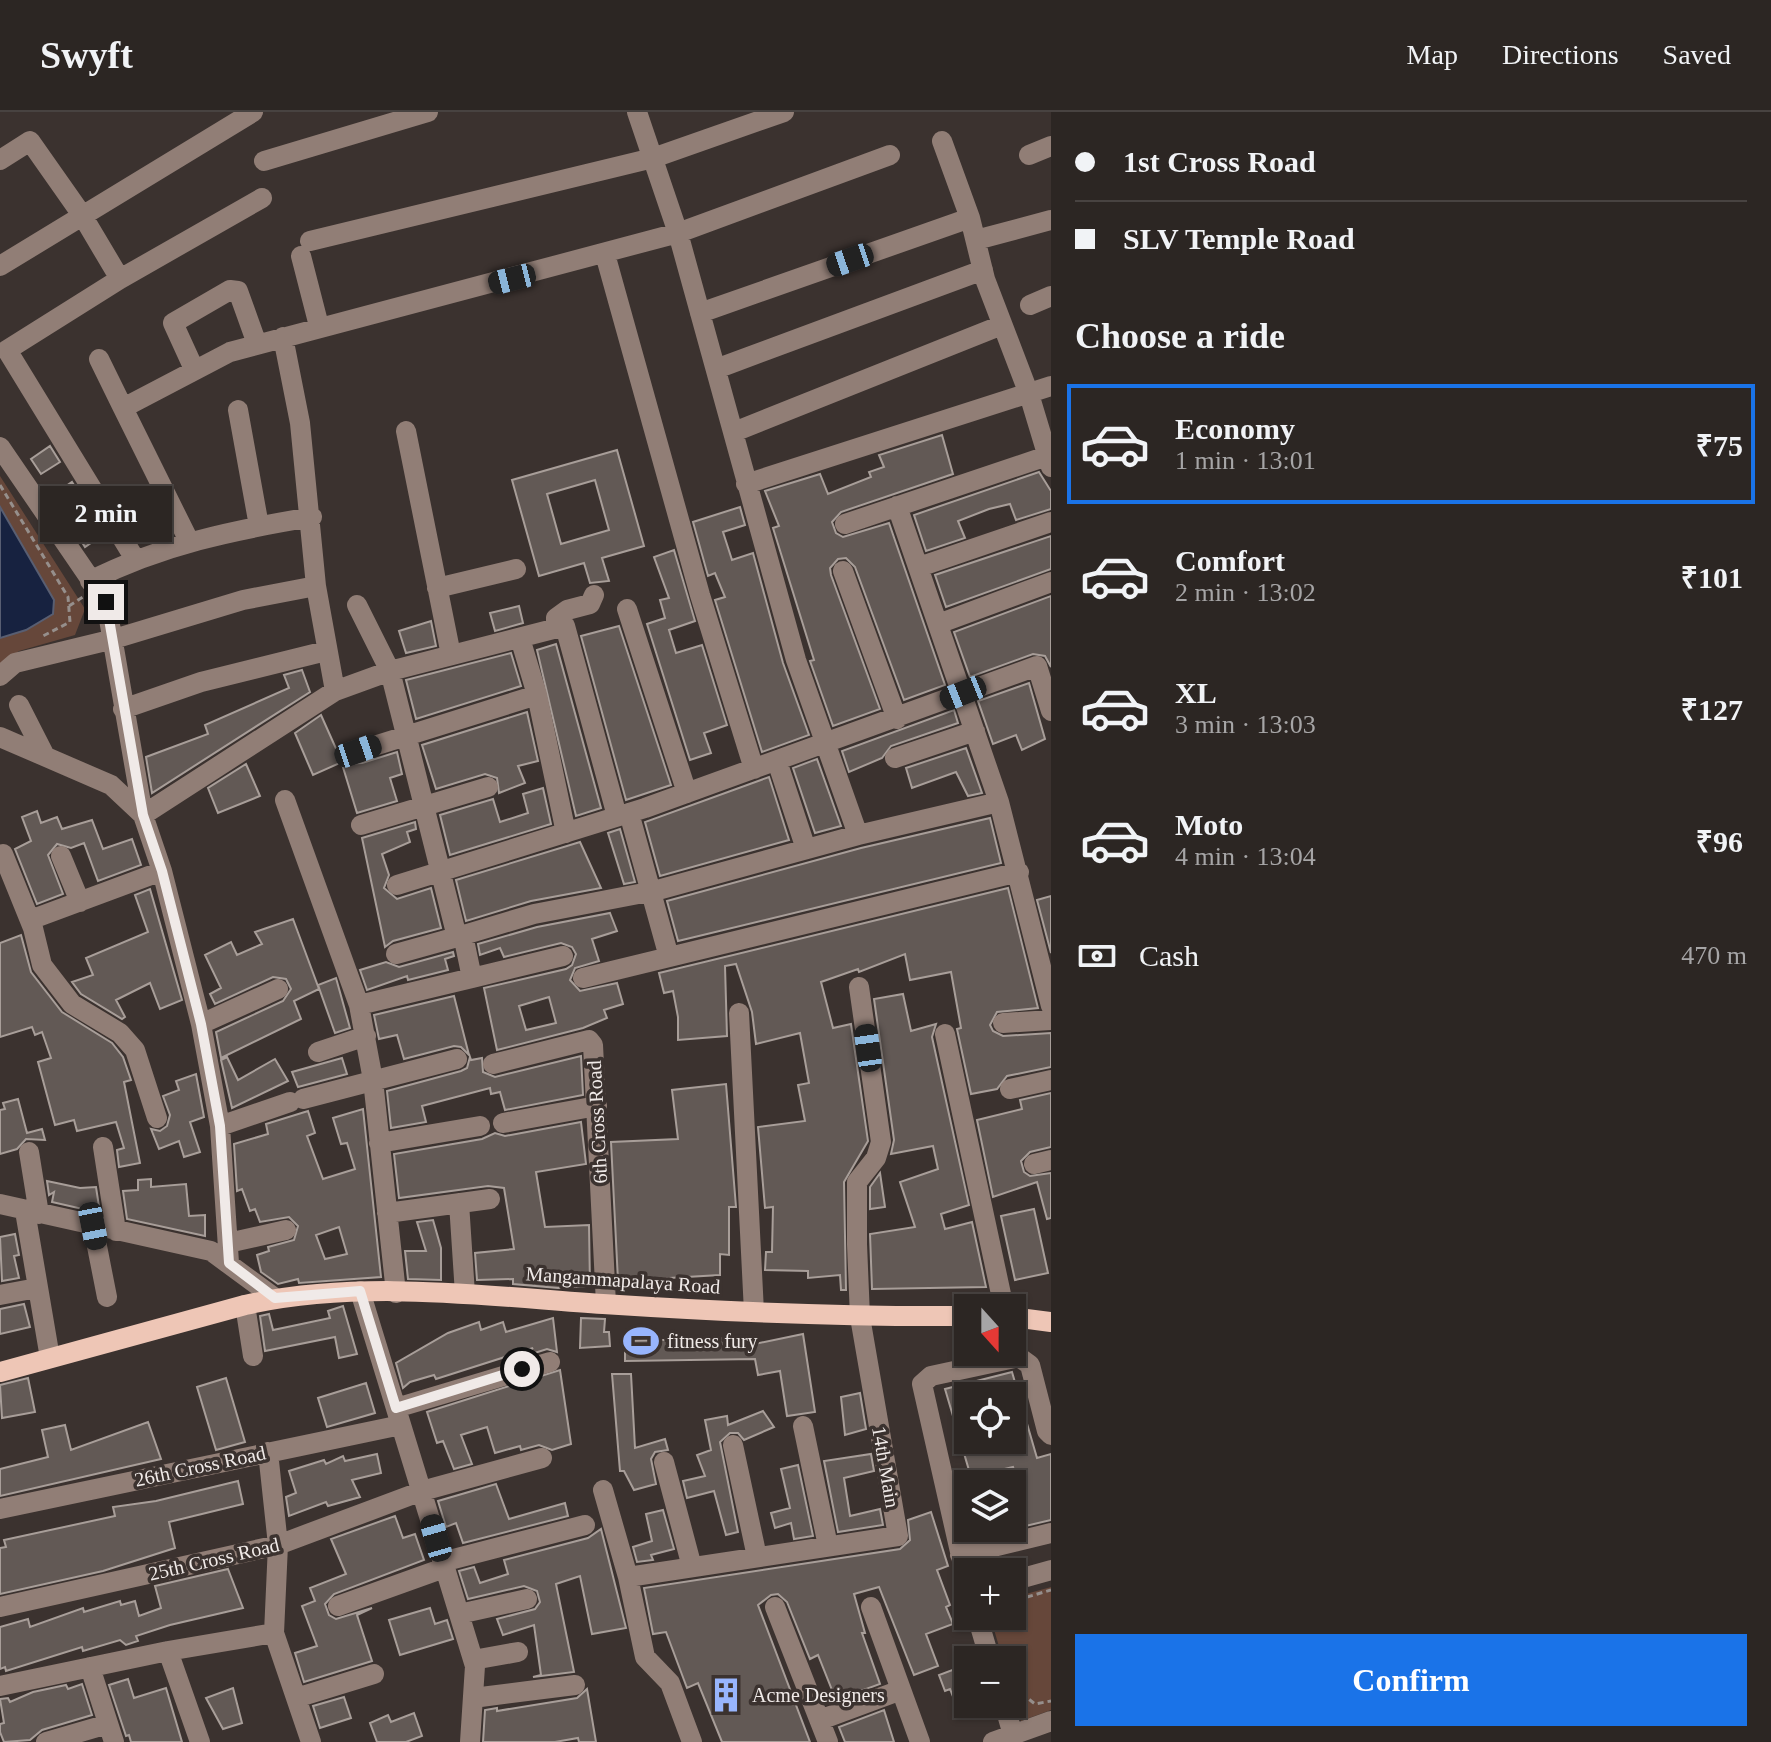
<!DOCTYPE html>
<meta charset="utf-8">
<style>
body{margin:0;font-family:"Times New Roman",serif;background:#383230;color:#f1f3f6;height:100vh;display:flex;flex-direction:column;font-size:30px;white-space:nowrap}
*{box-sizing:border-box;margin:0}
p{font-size:26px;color:#a6a5a6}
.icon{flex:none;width:44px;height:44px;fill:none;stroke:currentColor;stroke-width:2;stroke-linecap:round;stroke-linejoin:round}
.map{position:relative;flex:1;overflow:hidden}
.drawer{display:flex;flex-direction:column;background:#2c2623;width:720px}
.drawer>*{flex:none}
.banner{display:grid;align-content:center;height:176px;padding:0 24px;background:#2c2623}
.needle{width:52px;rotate:159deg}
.tools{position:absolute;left:954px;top:1182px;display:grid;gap:16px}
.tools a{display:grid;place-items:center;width:72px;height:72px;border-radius:0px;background:#2c2623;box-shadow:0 2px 6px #0004,0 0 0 2px #484341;font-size:40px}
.end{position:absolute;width:36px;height:36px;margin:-18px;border:10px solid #f0eae8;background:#111;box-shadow:0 0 0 4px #111}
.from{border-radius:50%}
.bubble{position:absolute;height:56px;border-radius:0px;background:#2c2623;box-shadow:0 2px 6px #0004,0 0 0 2px #484341;font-size:26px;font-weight:800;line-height:56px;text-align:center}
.car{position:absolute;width:24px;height:48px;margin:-24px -12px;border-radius:10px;box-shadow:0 0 6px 2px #0007;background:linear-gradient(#222 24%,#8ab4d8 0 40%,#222 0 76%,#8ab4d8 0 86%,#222 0)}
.banner b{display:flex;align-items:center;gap:28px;height:76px;font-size:30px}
.banner b+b{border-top:2px solid #484341}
.banner i{width:20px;height:20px;background:#f1f3f6}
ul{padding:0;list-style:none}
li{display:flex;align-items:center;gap:24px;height:120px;margin:0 16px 12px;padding:0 8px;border:4px solid transparent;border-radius:0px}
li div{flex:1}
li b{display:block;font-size:30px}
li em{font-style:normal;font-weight:800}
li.on{border-color:#1a73e8}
li>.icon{width:72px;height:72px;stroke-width:1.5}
h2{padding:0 24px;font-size:36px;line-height:96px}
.pay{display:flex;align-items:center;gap:20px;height:88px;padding:0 24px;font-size:30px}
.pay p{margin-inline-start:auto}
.button{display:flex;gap:16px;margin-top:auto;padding:16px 24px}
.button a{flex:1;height:92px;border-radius:0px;background:#1a73e8;color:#fff;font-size:32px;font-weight:800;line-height:92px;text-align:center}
header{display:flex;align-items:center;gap:48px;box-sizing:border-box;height:112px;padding:0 40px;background:#2c2623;border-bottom:2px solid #484341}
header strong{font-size:38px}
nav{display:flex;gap:44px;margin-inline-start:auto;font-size:28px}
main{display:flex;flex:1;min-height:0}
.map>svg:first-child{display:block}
</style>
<header>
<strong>Swyft</strong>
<nav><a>Map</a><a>Directions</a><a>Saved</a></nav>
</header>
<main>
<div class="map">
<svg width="1051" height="1630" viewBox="0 0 1051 1630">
<rect width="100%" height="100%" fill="#3b322f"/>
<path fill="#66473a" d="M0,364L85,497L75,523L19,539L0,553Z
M1051,1475V1598L1021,1609L1012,1578V1548H1003L990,1504H1012V1486Z"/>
<path fill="#172240" stroke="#585e72" stroke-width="2" d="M0,395L54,488L53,502L26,518L0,526Z"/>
<path fill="#625955" stroke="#a89e99" stroke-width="2" fill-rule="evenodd" d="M942,323L953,362L841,400L832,410L836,421L843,425L889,411L945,573L904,588L855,455L846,446L838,447L830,456L831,463L880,597L833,614L810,549L814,548L773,416L779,414L765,379L820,362L828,382L871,365L869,360L884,355L879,343Z
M50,334L60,350L41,362L31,347Z
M617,338L644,434L602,446L609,469L590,471L584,451L539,464L512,368ZM595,368L609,418L561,432L547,382Z
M1039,360L1051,379V397L1016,408L1010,392L989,397L958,409L965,426L926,439L914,403Z
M72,370L82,385L63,398L53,383Z
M740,395L745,413L723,420L732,448L753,441L783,551L809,623L762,640L715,488L725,485L715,461L708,464L693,410Z
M95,406L104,422L85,435L75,419Z
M1051,424V457L946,495L935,463Z
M674,438L695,509L669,518L676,541L702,533L727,613L704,621L711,641L690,648L647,512L665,506L660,488L669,486L654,445Z
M1051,484V555L1045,544L1033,542L970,565L954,520Z
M519,494L523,511L495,519L490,501Z
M431,509L436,534L406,541L399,519Z
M619,514L671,673L626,688L581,524Z
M556,532L601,696L576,704L537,538Z
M511,541L521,574L416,607L406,568Z
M302,558L310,580L152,681L146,645L208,622L205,613L289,576L284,563Z
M1029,571L1045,627L1022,638L1016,623L993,632L978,589Z
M954,598L958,611L891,634L882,646L849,660L842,639Z
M527,600L538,649L518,654L525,671L499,681L497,666L485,662L436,677L422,633Z
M321,603L342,650L313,663L295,621Z
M966,636L982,681L968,684L956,660L912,676L906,656Z
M397,640L402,662L390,666L397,689L357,701L342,652L362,651Z
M817,647L841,714L815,721L793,656Z
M246,652L260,684L218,701L208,676Z
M769,665L789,728L660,764L645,710Z
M543,676L551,712L450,743L440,703L493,687L500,710L528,701L523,682Z
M37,699L41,711L57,705L62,717L92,708L103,737L132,727L141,753L98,769L84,731L71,736L57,732L48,743L63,782L37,792L15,737L31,729L22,705Z
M990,706L1001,751L678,829L667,789L861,736Z
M415,710L416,717L407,720L410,730L382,742L389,763L384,776L397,787L431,776L441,816L393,829L385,835L362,726Z
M620,717L635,770L624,772L608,721Z
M580,730L601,776L531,789L466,809L456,768Z
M1008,776L1038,896L997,900L990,913L993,919L1003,924L1051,921V955L1007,964L997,977L971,982L957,917L961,916L951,860L910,868L905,842L859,860L858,857L821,870L833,916L851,912L868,1029L844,1070L846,1178H841L840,1163L808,1166V1159L765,1158L766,1140H772L773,1095L765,1096L758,1015L805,1009L798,973L809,971L800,921L756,932L752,900L736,852L725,854L727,924L678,928V905L673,879L664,881L659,861Z
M150,777L182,888L160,897L150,871L116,888L125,905L122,907L81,882L72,870L93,863L86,846L148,820L135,783Z
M1051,784V841L1037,788Z
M610,801L617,819L592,827L599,849L575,856L570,868L580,879L617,871L623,892L604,898L607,906L583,916L497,938L484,876L566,857L572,853L576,842L572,835L561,831L504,845L500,836L480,843L478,832L537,815ZM549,885L556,911L526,918L519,894Z
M293,807L319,877L294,889L301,907L221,946L216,920L283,889L291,877L286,867L273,865L215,892L210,882L221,876L205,843L231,830L237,843L262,832L255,820Z
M21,823L31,860L62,900L112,931L123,945L131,968L124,970L140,1051L119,1055L117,1038L124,1036L116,1010L77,1019L74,1008L55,1013L38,950L51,946L42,920L35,923L32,915L0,925V831Z
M453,840L454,844L445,847L448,858L408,868L407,864L367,878L360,858L386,850L399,855Z
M336,866L350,916L335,921L318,873Z
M903,882L911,919L936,912L932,925L969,1093L941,1102L945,1117L972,1110L986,1175L872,1177L870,1122L915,1115L900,1070L938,1057L933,1034L891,1042L894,1028L874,887Z
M454,884L469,943L461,935L454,934L404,947L397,923L379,927L374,903Z
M581,944L583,983L505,998L500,980L491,982L490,976L422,994L426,1010L391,1016L387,979L461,959L467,956L470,945L471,948L482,946L483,960L495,965Z
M227,945L238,968L275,947L288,969L232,996L221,948Z
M342,946L347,962L298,975L292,960Z
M196,962L204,1005L190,1010L200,1040L184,1045L179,1029L159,1037L151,1017L160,1019L167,1014L170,1003L163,984L179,978L176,969Z
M726,972L736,1095H729V1143L720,1142V1163L618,1169L611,1030L678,1027L672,978Z
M1051,981V1035L1030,1040L1021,1049L1024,1060L1030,1064L1051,1061V1106L1047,1107L1037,1070L993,1085L977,1008L1022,997L1020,988Z
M18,987L27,1021L42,1017L45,1028L26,1027L17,1037L0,1042V998L5,997L3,991Z
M363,997L381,1165L299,1171L298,1167L278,1172L261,1160L257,1143L269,1139L268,1135L294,1128L298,1114L289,1105L260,1110L255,1097L250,1099L242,1077L237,1079L234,1032L268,1022L266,1012L308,999L315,1021L307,1024L323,1067L355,1057L347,1031L341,1032L333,1006ZM339,1115L347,1142L325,1147L316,1123Z
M581,1010L586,1052L536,1060L545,1115L589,1113L590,1174L558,1176L513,1172V1167L477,1168L475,1141L514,1137L504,1076L488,1074L399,1086L394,1042L482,1027L495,1021L505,1024Z
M880,1061L885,1095L870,1097V1075Z
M151,1067V1075L186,1072L189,1104L205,1103V1124L127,1107L123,1079L138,1078V1068Z
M47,1069L80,1076L96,1075L100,1101L52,1090L54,1080L49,1083Z
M1034,1097L1048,1161L1015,1168L1001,1104Z
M433,1108L441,1136V1168L408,1167L405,1139H426L417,1110Z
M15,1122L19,1143L14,1144L19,1166L2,1169L0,1125Z
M24,1192L30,1215L0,1222V1197Z
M343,1194L357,1242L339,1246L335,1225L265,1239L260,1204L269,1202L273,1218L330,1206L328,1199Z
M553,1206L557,1240L547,1237L522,1245L533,1236L436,1267L434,1263L410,1270L403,1276L396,1251L448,1221L479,1210L481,1218L503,1210L506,1220Z
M581,1206L605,1207L604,1220H609L610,1234L580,1236Z
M803,1222L815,1300L787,1304L780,1259L758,1263L755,1247L625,1249V1229L745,1226V1234Z
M560,1258L571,1332L552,1338L539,1333L521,1338L520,1334L495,1341L487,1315L461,1323L472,1352L454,1357L443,1329L437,1331L427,1300Z
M1012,1260L1037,1346L1051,1342V1408L970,1427L962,1388L968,1386V1416H1012V1370L1017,1368L1013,1355L971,1365L945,1277ZM968,1284H1012V1328H968Z
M612,1262H631L635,1336L665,1327L668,1338L655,1340L651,1347L656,1372L634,1378L624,1359H620Z
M28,1266L35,1300L2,1306L0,1273Z
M226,1266L245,1330L216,1338L197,1275Z
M366,1271L375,1301L327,1315L318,1286Z
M860,1281L866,1317L845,1323L841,1285Z
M763,1299L774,1315L744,1328L738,1321H730L720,1330L738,1420L726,1423L714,1379L687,1386L683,1369L705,1364L697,1343L711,1338L705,1308L727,1304L728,1313Z
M148,1310L161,1347L0,1384V1357L48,1345L42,1318L65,1313L71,1338Z
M377,1342L381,1361L352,1368L360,1385L328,1394L326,1390L289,1404L286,1385L296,1381L289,1359L324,1348L326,1352L343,1344L345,1349Z
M871,1342L874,1359L844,1366L850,1404L880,1397L883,1413L838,1420L824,1349Z
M798,1353L813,1424L794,1427L791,1411L775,1416L771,1401L790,1396L781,1357Z
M238,1369L243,1392L169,1410L175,1436L103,1459L0,1482V1436L6,1435L4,1428L115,1404L113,1395L156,1389Z
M496,1372L509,1407L565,1391L568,1404L463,1431L456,1411L446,1415L438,1389Z
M663,1398L674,1437L651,1443L653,1448L637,1450L633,1435L652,1429L646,1402Z
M931,1400L948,1454L937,1458L950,1493L946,1495L953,1512L926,1522L938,1554L914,1563L879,1475L854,1482L865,1521H862L880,1572L836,1588L818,1543L810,1547L787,1490L778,1482L771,1483L758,1493L810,1630H722L698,1571L687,1576L666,1520L653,1522L644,1476L900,1437L910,1428L908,1408Z
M395,1404L403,1426L415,1422L424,1448L334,1482L325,1492L329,1503L336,1507L372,1496L357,1503L372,1549L304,1570L295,1541L317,1534L302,1494L315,1489L310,1476L346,1462L331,1427Z
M601,1417L626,1516L592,1522L580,1464L556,1472L574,1560L533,1565L541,1563L534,1513L503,1523L497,1507L535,1497L540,1490L537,1479L524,1474L468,1487L459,1459L474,1455L480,1471L508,1462L504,1448L588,1426Z
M228,1457L243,1496L170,1513L136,1524L138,1529L126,1533L120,1528L83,1539L82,1535L6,1559L5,1555L0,1557V1515L28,1507L30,1515L83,1496L84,1500L120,1489L121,1493L135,1489L139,1504L161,1496L155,1474Z
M430,1496L435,1512L447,1508L453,1527L400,1543L389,1508Z
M963,1554L968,1567V1597L959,1600L950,1577L945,1579L939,1563Z
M128,1567L134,1586L166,1576L182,1630H131L129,1623L126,1624L109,1573Z
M82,1572L92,1603L42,1618L30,1628L4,1630L0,1620V1612L4,1611L0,1587L8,1586L10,1590L33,1580L66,1573L68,1577Z
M233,1576L242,1611L223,1617L206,1586Z
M587,1577L596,1630H579L578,1626L555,1630H483L485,1598L497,1596V1599L577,1586Z
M344,1585L351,1606L320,1616L313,1594Z
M884,1598L894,1630H845L839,1615Z
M414,1601L422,1624L406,1630H377L370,1611L388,1603L391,1610Z"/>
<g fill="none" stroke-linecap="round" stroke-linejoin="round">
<path stroke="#968f8c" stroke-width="3" stroke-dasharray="6 4" stroke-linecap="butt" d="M0,373L68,485L70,510L41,525
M69,494L83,485
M1027,1485L1051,1478
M1012,1552L1026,1585L1035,1592L1051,1589"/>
<path stroke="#917e76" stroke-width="20" d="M637,0L678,121L796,548L858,723
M942,29L970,106L985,167L1029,282L1051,355
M1029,43L1051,34
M0,48L30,29L82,103L120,167L7,238L135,447
M264,49L428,0
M976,128L1051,108
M310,129L653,46L784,0
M605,142L700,483L754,657
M301,144L319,214
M0,154L253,0
M120,167L262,86
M1030,193L1051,184
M700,201L970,106
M283,225L300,311L316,474L335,579
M99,247L123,296
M194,257L173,211L230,178L238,179L257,232
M716,257L983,158
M238,298L259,414
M406,319L451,543
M734,320L1002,213
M0,335L106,490L143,703L162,759L201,912L220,1014L229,1151
M746,372L1051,274
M897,394L999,690L1051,894
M845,412L1047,344
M189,429L123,296L230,240L678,121L890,43
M919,455L1051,410
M843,459L897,607
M90,469C161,433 234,418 312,405
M437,476L516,457
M357,493L390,559L457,825L534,802L654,779L858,723L999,690
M627,497L687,681
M938,512L1051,470
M556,516V506L567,498L590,492L594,483
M520,526L537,583L566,721
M0,564L15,551L114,527L243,488L316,474
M19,593L45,644
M123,597L201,570L326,539
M0,625L111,673L143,703L335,579L390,559L565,514L617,704
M358,639L537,583
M895,646L975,619
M777,649L806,737
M285,688L359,893L373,968L396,1181
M629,701L669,845
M361,713L488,675
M3,742L33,816L42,853L72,892L120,921L135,938L157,1006
M61,744L80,790
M397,773L645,696L1037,554L1051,599
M30,808L162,759
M396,842L457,825
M472,866L563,844
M583,866L1019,760
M359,893L472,866L463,823
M739,901L754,1200
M1003,911L1051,908
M201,912L278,877
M945,922L1004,1196
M318,940L366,924
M493,952L589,928L593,933L606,1192
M1010,977L1051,968
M303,987L457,947
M503,1011L597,994
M220,1014L290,990
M379,1031L480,1014
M103,1035L116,1119
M29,1040L39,1102
M1034,1052L1051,1048
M459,1091L465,1182
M0,1092L211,1139L275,1186
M25,1099L50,1246
M387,1101L490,1087
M93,1114L107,1185
M228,1131L286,1118
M360,1179L475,1554L470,1630
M0,1183L37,1176
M245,1193L253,1244
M396,1296L550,1250
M803,1314L828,1434
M733,1333L757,1445
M268,1340L278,1433L274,1521L311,1630
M664,1350L692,1455
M603,1378L628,1465L645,1545L670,1571L692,1630
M0,1397L401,1313
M960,1443L1051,1421
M442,1450L585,1413
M628,1465L898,1424L860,1205L857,1132V1070L876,1046L881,1030L859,875
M1012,1469L1051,1458
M968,1475L922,1272L931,1264L1019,1245L1030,1253L1047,1319L1051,1323
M338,1494L444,1456
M0,1495L278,1433L422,1379L542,1346
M775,1495L828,1630
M871,1495L920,1630
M459,1502L527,1487
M977,1504L990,1548
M168,1539L200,1630
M473,1548L518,1540
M90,1555L114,1630
M0,1574L168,1539L274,1521
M296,1586L374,1562
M473,1586L575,1573
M1004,1592L1013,1623
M820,1608L901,1578
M46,1630L108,1612
M993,1630L1051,1609"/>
<path stroke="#eec6b6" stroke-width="20" d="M1012,1205L1051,1210
M0,1260L245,1193C362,1167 485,1184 603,1192C725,1200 846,1205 968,1204"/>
</g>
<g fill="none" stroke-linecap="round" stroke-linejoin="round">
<path stroke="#f0eae8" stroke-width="10" d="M106,490L143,703L162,759L201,912L220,1014L229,1151L275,1186L360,1179L396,1296L522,1257"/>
</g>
<defs>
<g id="stadium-bare" transform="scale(2.76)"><path d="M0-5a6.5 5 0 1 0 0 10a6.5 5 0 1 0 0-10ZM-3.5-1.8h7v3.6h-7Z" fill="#98b5fd" stroke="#3b322f" stroke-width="2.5" paint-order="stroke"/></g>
<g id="building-bare" transform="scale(2.76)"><path d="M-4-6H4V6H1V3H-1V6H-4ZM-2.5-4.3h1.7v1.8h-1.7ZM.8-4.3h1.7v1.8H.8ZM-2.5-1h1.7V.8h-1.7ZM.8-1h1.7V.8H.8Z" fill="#98b5fd" stroke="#3b322f" stroke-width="2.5" paint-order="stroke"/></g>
</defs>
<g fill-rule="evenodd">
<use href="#stadium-bare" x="641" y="1229"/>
<use href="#building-bare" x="726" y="1583"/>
</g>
<g text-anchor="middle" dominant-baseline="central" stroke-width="7" stroke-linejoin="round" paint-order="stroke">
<g font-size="20" fill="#f0eae8" stroke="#3b322f">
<text transform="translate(597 1010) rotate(-93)">6th Cross Road</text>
<text transform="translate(623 1168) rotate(4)">Mangammapalaya Road</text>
<text transform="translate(200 1354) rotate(-12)">26th Cross Road</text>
<text transform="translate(886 1355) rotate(80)">14th Main</text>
<text transform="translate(214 1447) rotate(-13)">25th Cross Road</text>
</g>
<g font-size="20" fill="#f0eae8" stroke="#3b322f" text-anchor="start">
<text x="667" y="1229">fitness fury</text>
<text x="752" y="1583">Acme Designers</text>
</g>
</g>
</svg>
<div class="tools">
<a><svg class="needle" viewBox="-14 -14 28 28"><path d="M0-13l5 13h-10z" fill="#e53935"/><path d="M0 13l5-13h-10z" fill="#a6a5a6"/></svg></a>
<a><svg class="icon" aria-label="locate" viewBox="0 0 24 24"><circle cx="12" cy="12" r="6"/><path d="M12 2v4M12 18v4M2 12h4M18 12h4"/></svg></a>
<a><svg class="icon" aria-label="layers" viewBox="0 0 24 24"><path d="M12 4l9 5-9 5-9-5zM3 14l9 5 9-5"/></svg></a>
<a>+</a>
<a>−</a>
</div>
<i class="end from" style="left:522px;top:1257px"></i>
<i class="end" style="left:106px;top:490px"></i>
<div class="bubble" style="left:40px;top:374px;width:132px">2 min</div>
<i class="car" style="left:850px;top:148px;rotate:251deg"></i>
<i class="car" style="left:512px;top:167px;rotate:256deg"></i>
<i class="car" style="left:963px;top:581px;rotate:248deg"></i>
<i class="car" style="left:358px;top:639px;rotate:71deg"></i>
<i class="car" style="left:868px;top:936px;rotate:352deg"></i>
<i class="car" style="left:93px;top:1114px;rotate:169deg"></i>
<i class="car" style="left:436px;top:1426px;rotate:344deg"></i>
</div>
<section class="drawer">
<div class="banner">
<b><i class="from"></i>1st Cross Road</b>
<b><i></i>SLV Temple Road</b>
</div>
<h2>Choose a ride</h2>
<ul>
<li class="on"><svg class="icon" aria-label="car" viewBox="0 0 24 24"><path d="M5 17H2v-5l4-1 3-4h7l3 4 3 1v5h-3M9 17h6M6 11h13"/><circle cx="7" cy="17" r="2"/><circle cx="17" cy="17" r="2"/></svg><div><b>Economy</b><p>1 min · 13:01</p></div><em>₹75</em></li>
<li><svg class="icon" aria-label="car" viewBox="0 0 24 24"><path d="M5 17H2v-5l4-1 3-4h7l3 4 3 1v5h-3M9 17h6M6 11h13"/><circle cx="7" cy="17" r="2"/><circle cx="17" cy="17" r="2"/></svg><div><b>Comfort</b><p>2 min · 13:02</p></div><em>₹101</em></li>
<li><svg class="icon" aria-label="car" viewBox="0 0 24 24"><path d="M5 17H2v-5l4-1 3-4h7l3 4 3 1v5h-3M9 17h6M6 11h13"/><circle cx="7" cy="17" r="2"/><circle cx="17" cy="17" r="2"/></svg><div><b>XL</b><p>3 min · 13:03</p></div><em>₹127</em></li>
<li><svg class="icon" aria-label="car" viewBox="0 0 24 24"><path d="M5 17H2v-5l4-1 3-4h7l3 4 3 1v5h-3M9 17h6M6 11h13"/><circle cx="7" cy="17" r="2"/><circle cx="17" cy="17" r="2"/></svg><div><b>Moto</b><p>4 min · 13:04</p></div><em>₹96</em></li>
</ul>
<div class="pay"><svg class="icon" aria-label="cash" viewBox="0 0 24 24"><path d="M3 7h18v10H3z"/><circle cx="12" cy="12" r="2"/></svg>Cash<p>470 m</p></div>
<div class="button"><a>Confirm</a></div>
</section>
</main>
